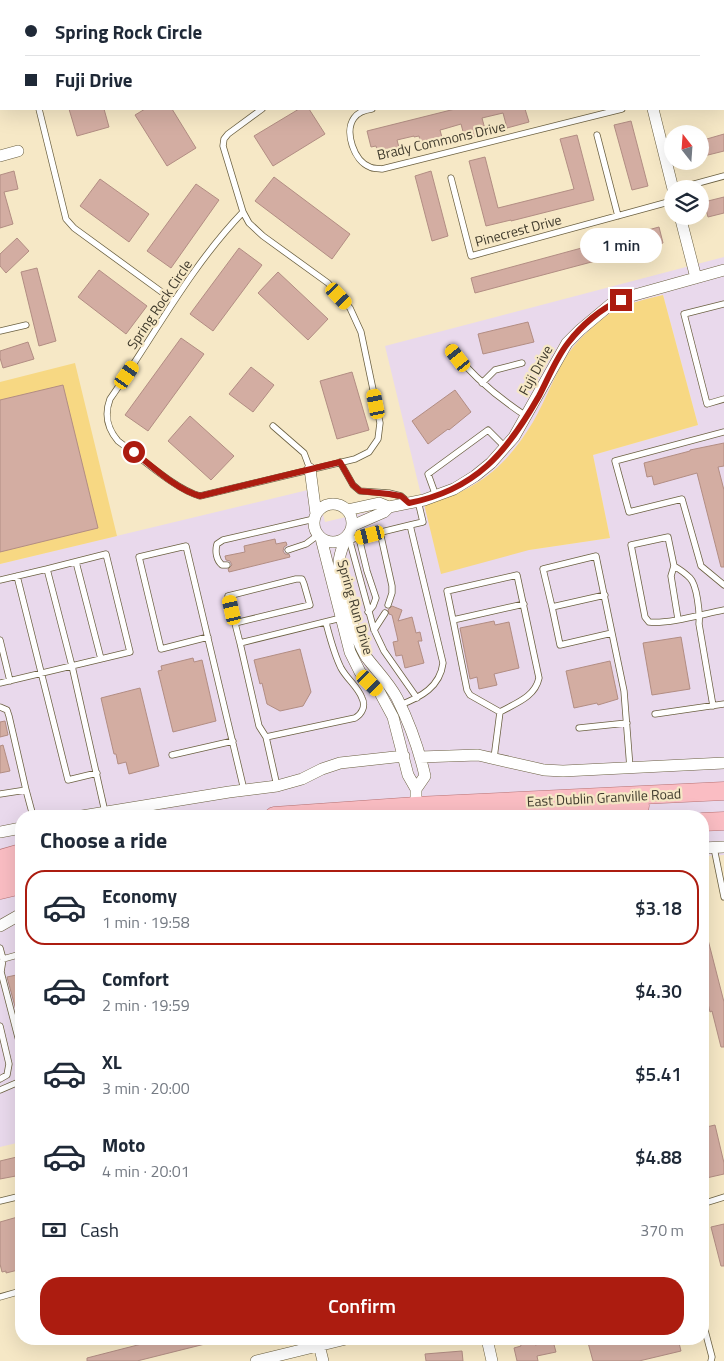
<!DOCTYPE html>
<meta charset="utf-8">
<style>
body{margin:0;font-family:"Titillium Web",sans-serif;background:#f2f2f3;color:#1f2937;height:100vh;display:flex;flex-direction:column;font-size:19px;white-space:nowrap}
*{box-sizing:border-box;margin:0}
p{font-size:16px;color:#747a83}
.icon{flex:none;width:28px;height:28px;fill:none;stroke:currentColor;stroke-width:2;stroke-linecap:round;stroke-linejoin:round}
.map{position:relative;flex:1;overflow:hidden}
.panel{position:absolute;left:15px;top:810px;width:694px;height:535px;display:flex;flex-direction:column;background:#fff;border-radius:20px;box-shadow:0 5px 20px #0002}
.panel>*{flex:none}
.top-card{position:absolute;left:0px;top:0px;width:725px;height:110px;box-shadow:0 5px 20px #0002;display:grid;align-content:center;height:110px;padding:0 25px;background:#fff}
.needle{width:32px;rotate:343deg}
.buttons{position:absolute;left:664px;top:125px;display:grid;gap:10px}
.buttons a{display:grid;place-items:center;width:45px;height:45px;border-radius:50%;background:#fff;box-shadow:0 5px 20px #0002;font-size:25px}
.end{position:absolute;width:22px;height:22px;margin:-11px;border:6px solid #ac1c10;background:#fff;box-shadow:0 0 0 2px #fff}
.from{border-radius:50%}
.bubble{position:absolute;height:35px;border-radius:18px;background:#fff;box-shadow:0 5px 20px #0002;font-size:16px;font-weight:600;line-height:35px;text-align:center}
.car{position:absolute;width:15px;height:30px;margin:-15px -8px;border-radius:6px;box-shadow:0 0 4px 1px #0007;background:linear-gradient(#f5c518 24%,#345 0 40%,#f5c518 0 76%,#345 0 86%,#f5c518 0)}
.top-card b{display:flex;align-items:center;gap:18px;height:48px;font-size:19px}
.top-card b+b{border-top:1px solid #e0e1e3}
.top-card i{width:12px;height:12px;background:#1f2937}
ul{padding:0;list-style:none}
li{display:flex;align-items:center;gap:15px;height:75px;margin:0 10px 8px;padding:0 15px;border:2px solid transparent;border-radius:20px}
li div{flex:1}
li b{display:block;font-size:19px}
li em{font-style:normal;font-weight:600}
li.active{border-color:#ac1c10}
li>.icon{width:45px;height:45px;stroke-width:1.5}
h2{padding:0 25px;font-size:22px;line-height:60px}
.pay{display:flex;align-items:center;gap:12px;height:55px;padding:0 25px;font-size:19px}
.pay p{margin-inline-start:auto}
.cta{display:flex;gap:10px;margin-top:auto;padding:10px 25px}
.cta a{flex:1;height:58px;border-radius:20px;background:#ac1c10;color:#fff;font-size:20px;font-weight:600;line-height:58px;text-align:center}
.map>svg:first-child{display:block}
</style>
<div class="map">
<svg width="724" height="1361" viewBox="0 0 724 1361">
<rect width="100%" height="100%" fill="#f6e8c6"/>
<path fill="#e9d9ec" fill-rule="evenodd" d="M724,257V855L703,856L702,816H21V1142L0,1147V564L316,488L325,522L422,499L385,346ZM663,295L698,425L593,455L610,538L529,550L425,504L442,500L462,492L486,478L508,458L614,311L636,303Z"/>
<path fill="#f7d883" d="M663,295L698,425L593,455L610,538L529,550L441,574L424,504C476,492 506,467 533,422C546,400 554,375 568,354C579,338 596,323 612,312C626,303 647,299 663,295Z
M75,363L117,536L0,564V382Z"/>
<path fill="#d3ada2" stroke="#b28d83" d="M69,109H104L109,127L77,136Z
M145,109H172L196,148L167,166L135,115Z
M299,109H309L325,134L273,166L254,136Z
M455,109H525L529,122L507,128L503,113L482,118L486,133L465,139L461,124L444,129L440,130L444,145L422,150L419,136L414,137V136L397,140L401,155L380,161L376,146L371,147L367,131Z
M631,121L648,186L632,190L614,125Z
M724,134V151L700,157V141Z
M577,135L594,200L511,221V220L486,226L469,161L485,157L498,208L574,189L560,139Z
M14,171L18,189L4,192L13,224L0,228V175Z
M431,171L448,236L432,241L415,176Z
M274,177L350,234L332,259L255,201Z
M100,179L149,214L129,242L80,206Z
M196,184L219,200L171,268L147,251Z
M724,197V213L708,217L704,202Z
M659,227L663,243L475,293L471,278Z
M17,238L29,251L6,273L0,266V254Z
M239,248L262,265L213,331L190,314Z
M37,268L56,341L39,346L21,272Z
M99,270L147,306L126,334L78,297Z
M278,272L328,319L308,340L258,293Z
M528,322L534,342L483,354L478,334Z
M181,338L204,354L148,431L125,415Z
M28,342L34,359L3,368L0,358V351Z
M251,367L274,385L253,412L229,394Z
M352,372L369,430L337,439L320,381Z
M63,385L98,528L0,552V400Z
M455,390L471,412L449,430L448,429L428,444L412,421Z
M190,416L234,456L211,480L168,441Z
M724,443V466L718,467L724,490V567H721L697,473L654,485L652,476L647,477L644,463L690,451V450Z
M275,539L276,544L286,542L287,545L284,547L283,551L285,554H289L290,557L229,572L228,569L232,565L230,561L226,560L225,556L245,552L244,546Z
M392,606L402,610L398,621L412,617L416,633L420,632L422,641H418L424,663L405,668L402,655L396,656L393,642L398,641L397,636L392,615L389,614L388,610Z
M494,621L495,625L509,622L519,668L494,674L497,685L479,689L477,677L470,679L460,628Z
M681,637L690,689L652,695L643,643Z
M300,649L311,692L303,706L280,711L267,704L262,683L260,684L254,660Z
M193,658L194,662L202,660L216,721L173,732L158,671L162,670L161,666Z
M610,661L618,699L598,705L597,703L574,708L566,671Z
M140,688L159,766L129,774L126,762L118,764L116,754H114L101,698Z
M5,721L8,735L0,737V722Z
M3,745L10,771L0,773V746Z
M702,932H706L724,1002V1047H721L712,1011L710,1012L706,995H708L702,973Z
M21,974V1012L17,1014L7,977Z
M715,1125L724,1163V1174L702,1179V1128Z
M21,1156V1175L0,1179V1161Z
M21,1216V1267L18,1268V1270L6,1273V1271L2,1272L0,1264V1222Z
M724,1224V1266H721L711,1227Z
M161,1339H213V1342L137,1361H87V1358Z
M519,1339H534L535,1345L553,1341L556,1352L537,1356L538,1361H517L514,1348L521,1346Z
M587,1339H678L681,1351L639,1361H593Z
M462,1351L463,1361H426L425,1354Z"/>
<g fill="none" stroke-linecap="round" stroke-linejoin="round">
<g stroke="#6b6041" stroke-width="7">
<path id="service" d="M12,0V1
M286,0V1
M702,1L707,0
M39,109L66,219L74,228L174,301
M372,109C365,110 358,112 354,118C344,132 354,161 370,167C373,169 378,168 382,169L622,109
M597,135L618,216
M451,178L471,256L672,201
M676,189L724,176
M243,212C190,267 154,336 110,399C104,415 107,428 118,441C140,457 176,490 200,496L355,459L369,452L378,439L380,423L361,332L350,308L328,283L263,236L249,223L243,212L223,146L224,139L228,134L262,109
M724,304L684,314L707,404L724,399
M0,331L26,325
M450,348C472,376 497,397 526,416
M482,383L495,370L522,363
M273,426L304,453L310,469
M724,432L615,461L629,512L682,499L701,566L724,585
M340,462L353,485L360,491L389,493L401,496L409,503
M436,496L428,474L488,430L505,447
M410,525L353,539L350,542L374,630L384,651L417,698
M380,532L392,586V593L388,605
M359,538L367,571L376,598L373,606L368,612
M288,550L306,544L318,535
M76,562L101,659
M227,565H222C216,560 215,551 217,544L223,540L314,519
M674,566C679,569 685,573 690,578C697,585 700,613 699,624L713,706
M17,576L68,780L97,773
M0,580L47,569L72,666L105,812
M605,595L552,607L560,645L612,633
M552,607L543,569L596,556L624,691L630,768
M678,619L671,576L674,566L668,537L631,545L645,617L649,622C670,624 703,614 724,610
M453,620L447,591L517,575L539,678C535,697 516,703 500,712L494,758
M235,623L310,605L304,584L302,579H296L228,596L240,643
M374,630L385,613
M208,637L161,649L139,557L186,546L244,790
M0,640L10,681
M0,683L130,652L106,554L47,569
M400,705C421,697 440,687 443,663L410,525L423,522L418,501
M0,707L7,710L9,716L26,790
M500,712L470,695L467,690L453,620L524,604
M655,714L724,704
M579,728L627,723
M266,737L259,726L240,643L341,618
M172,755L233,741
M277,786L266,737L355,718C362,714 366,706 362,698C358,687 347,679 341,668C334,654 330,638 326,623
M0,794L26,790L33,816
M714,848L724,897
M0,948L3,959L1,972L21,1049
M3,959L21,954
M0,1026L9,1064L7,1075L0,1079
M0,1090L21,1081
M0,1201L21,1196
M702,1204L724,1197
M0,1297L21,1291
M702,1319L712,1357L711,1361"/>
</g>
<g stroke="#6b6041" stroke-width="12">
<path id="minor" d="M600,0V1
M653,109L673,189
M0,156L18,151
M680,216L696,278
M310,469L316,514
M314 523a19 19 0 1 1 38 0a19 19 0 1 1-38 0Z
M347,510L379,503L389,507
M352,526L384,512L389,507L424,500L454,489L475,476L491,463L514,437L567,343L580,330L611,304L631,296L724,270
M321,538L350,652L360,672L379,691L393,717L408,775L416,789V816
M346,538C343,546 339,554 339,563C340,587 354,638 367,658C377,671 389,683 397,698C409,722 419,750 425,776L416,789
M420,757L478,755L544,770L563,771L724,763
M82,816L229,792L277,786L302,779L322,769L340,763L404,756
M0,832L21,828
M702,848L724,847
M0,926L21,914
M487,1339L492,1361
M319,1345L323,1361
M256,1361L346,1339"/>
</g>
<g stroke="#b77374" stroke-width="19">
<path id="primary" d="M274,816L416,806L724,791
M474,816L584,812L640,806
M702,822L724,821
M0,859L21,853
M0,874L21,868
M0,890L21,885"/>
</g>
<use href="#service" stroke="#fff" stroke-width="5.5"/>
<use href="#minor" stroke="#fff" stroke-width="11"/>
<use href="#primary" stroke="#fabdc3" stroke-width="18"/>
</g>
<g fill="none" stroke-linecap="round" stroke-linejoin="round">
<path stroke="#ac1c10" stroke-width="6" d="M134,452C153,467 177,490 200,496L340,462L353,485L360,491L389,494L401,496L409,503C476,490 507,452 539,396C548,379 556,358 568,343C581,326 601,308 621,300"/>
</g>
<g text-anchor="middle" dominant-baseline="central" stroke-width="4.5" stroke-linejoin="round" paint-order="stroke">
<g font-size="14" fill="#403b2d" stroke="#f6e8c6">
<text transform="translate(441 140) rotate(-13)">Brady Commons Drive</text>
<text transform="translate(518 230) rotate(-15)">Pinecrest Drive</text>
<text transform="translate(159 304) rotate(-56)">Spring Rock Circle</text>
<text transform="translate(535 370) rotate(-61)">Fuji Drive</text>
<text transform="translate(356 607) rotate(74)">Spring Run Drive</text>
<text transform="translate(604 797) rotate(-3)">East Dublin Granville Road</text>
</g>
</g>
</svg>
<div class="buttons">
<a><svg class="needle" viewBox="-14 -14 28 28"><path d="M0-13l5 13h-10z" fill="#e53935"/><path d="M0 13l5-13h-10z" fill="#747a83"/></svg></a>
<a><svg class="icon" aria-label="layers" viewBox="0 0 24 24"><path d="M12 4l9 5-9 5-9-5zM3 14l9 5 9-5"/></svg></a>
</div>
<i class="end from" style="left:134px;top:452px"></i>
<i class="end" style="left:621px;top:300px"></i>
<div class="bubble" style="left:580px;top:228px;width:82px">1 min</div>
<i class="car" style="left:339px;top:296px;rotate:137deg"></i>
<i class="car" style="left:458px;top:358px;rotate:322deg"></i>
<i class="car" style="left:127px;top:375px;rotate:35deg"></i>
<i class="car" style="left:376px;top:404px;rotate:349deg"></i>
<i class="car" style="left:370px;top:535px;rotate:256deg"></i>
<i class="car" style="left:232px;top:610px;rotate:347deg"></i>
<i class="car" style="left:370px;top:683px;rotate:134deg"></i>
<div class="top-card">
<b><i class="from"></i>Spring Rock Circle</b>
<b><i></i>Fuji Drive</b>
</div>
<section class="panel">
<h2>Choose a ride</h2>
<ul>
<li class="active"><svg class="icon" aria-label="car" viewBox="0 0 24 24"><path d="M5 17H2v-5l4-1 3-4h7l3 4 3 1v5h-3M9 17h6M6 11h13"/><circle cx="7" cy="17" r="2"/><circle cx="17" cy="17" r="2"/></svg><div><b>Economy</b><p>1 min · 19:58</p></div><em>$3.18</em></li>
<li><svg class="icon" aria-label="car" viewBox="0 0 24 24"><path d="M5 17H2v-5l4-1 3-4h7l3 4 3 1v5h-3M9 17h6M6 11h13"/><circle cx="7" cy="17" r="2"/><circle cx="17" cy="17" r="2"/></svg><div><b>Comfort</b><p>2 min · 19:59</p></div><em>$4.30</em></li>
<li><svg class="icon" aria-label="car" viewBox="0 0 24 24"><path d="M5 17H2v-5l4-1 3-4h7l3 4 3 1v5h-3M9 17h6M6 11h13"/><circle cx="7" cy="17" r="2"/><circle cx="17" cy="17" r="2"/></svg><div><b>XL</b><p>3 min · 20:00</p></div><em>$5.41</em></li>
<li><svg class="icon" aria-label="car" viewBox="0 0 24 24"><path d="M5 17H2v-5l4-1 3-4h7l3 4 3 1v5h-3M9 17h6M6 11h13"/><circle cx="7" cy="17" r="2"/><circle cx="17" cy="17" r="2"/></svg><div><b>Moto</b><p>4 min · 20:01</p></div><em>$4.88</em></li>
</ul>
<div class="pay"><svg class="icon" aria-label="cash" viewBox="0 0 24 24"><path d="M3 7h18v10H3z"/><circle cx="12" cy="12" r="2"/></svg>Cash<p>370 m</p></div>
<div class="cta"><a>Confirm</a></div>
</section>
</div>
